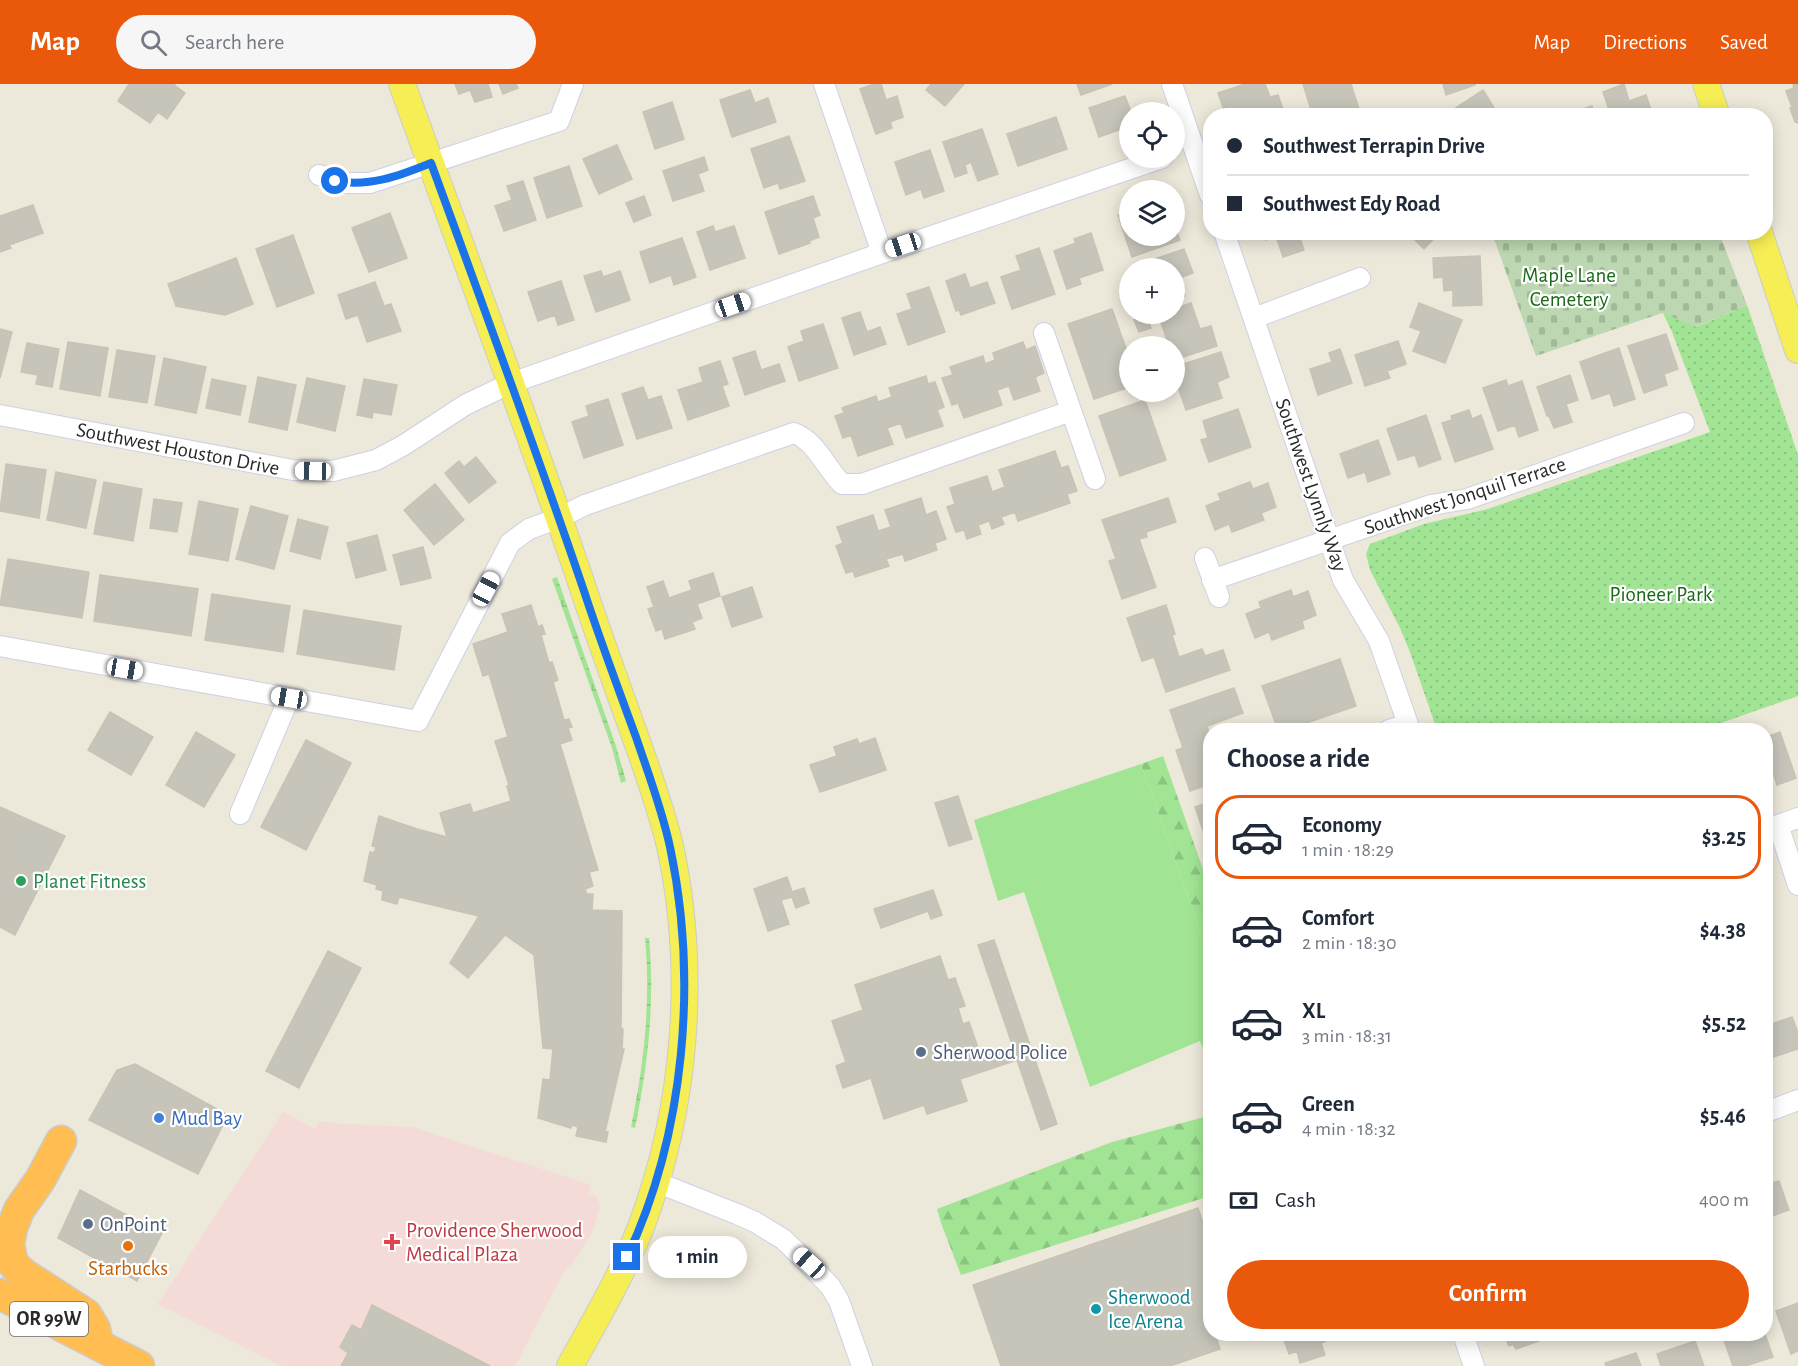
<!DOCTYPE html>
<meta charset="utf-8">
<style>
body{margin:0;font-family:"Alegreya Sans",sans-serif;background:#f6f6f7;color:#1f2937;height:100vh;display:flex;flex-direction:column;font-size:22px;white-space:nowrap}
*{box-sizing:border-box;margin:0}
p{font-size:20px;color:#747a83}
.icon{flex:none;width:33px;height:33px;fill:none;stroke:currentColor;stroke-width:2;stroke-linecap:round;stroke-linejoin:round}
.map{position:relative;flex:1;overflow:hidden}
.sheet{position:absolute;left:1203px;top:639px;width:570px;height:618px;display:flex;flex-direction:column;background:#fff;border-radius:24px;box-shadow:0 3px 15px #0003}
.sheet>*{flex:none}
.hud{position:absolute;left:1203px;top:24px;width:570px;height:132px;border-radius:24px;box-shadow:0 3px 15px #0003;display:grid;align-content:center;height:132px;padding:0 24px;background:#fff}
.fabs{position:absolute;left:1119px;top:18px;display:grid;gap:12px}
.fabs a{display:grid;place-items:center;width:66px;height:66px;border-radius:50%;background:#fff;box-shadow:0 3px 15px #0003;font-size:30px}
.end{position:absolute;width:27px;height:27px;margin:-14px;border:8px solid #1a73e8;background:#fff;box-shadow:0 0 0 3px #fff}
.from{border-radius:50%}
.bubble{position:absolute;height:42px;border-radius:21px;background:#fff;box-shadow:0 3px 15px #0003;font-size:20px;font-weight:700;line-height:42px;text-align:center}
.car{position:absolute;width:18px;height:36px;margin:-18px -9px;border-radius:8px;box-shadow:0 0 4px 2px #0007;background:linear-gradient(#fff 24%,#345 0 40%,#fff 0 76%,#345 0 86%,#fff 0)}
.hud b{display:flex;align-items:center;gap:21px;height:57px;font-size:22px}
.hud b+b{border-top:2px solid #e0e1e3}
.hud i{width:15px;height:15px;background:#1f2937}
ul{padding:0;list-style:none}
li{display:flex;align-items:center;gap:18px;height:84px;margin:0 12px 9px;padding:0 12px;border:3px solid transparent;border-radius:24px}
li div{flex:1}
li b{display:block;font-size:22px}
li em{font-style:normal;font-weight:700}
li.selected{border-color:#ea580c}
li>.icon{width:54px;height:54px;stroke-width:1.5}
h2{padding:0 24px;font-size:27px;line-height:72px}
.pay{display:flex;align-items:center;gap:15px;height:66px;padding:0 24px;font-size:22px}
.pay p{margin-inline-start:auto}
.cta{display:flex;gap:12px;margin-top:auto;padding:12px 24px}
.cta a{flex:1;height:69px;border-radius:36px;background:#ea580c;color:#fff;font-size:24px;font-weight:700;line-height:69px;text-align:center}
header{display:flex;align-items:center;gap:36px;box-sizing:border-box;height:84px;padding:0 30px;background:#ea580c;color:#fff}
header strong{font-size:28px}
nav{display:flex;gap:33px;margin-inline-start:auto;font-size:21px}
.search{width:420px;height:54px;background:#f6f6f7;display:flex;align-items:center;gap:15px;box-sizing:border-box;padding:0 21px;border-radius:33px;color:#747a83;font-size:22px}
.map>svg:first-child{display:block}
</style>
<header>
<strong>Map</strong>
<div class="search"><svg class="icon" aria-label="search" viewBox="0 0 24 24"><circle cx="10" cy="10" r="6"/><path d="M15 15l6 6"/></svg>Search here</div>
<nav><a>Map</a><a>Directions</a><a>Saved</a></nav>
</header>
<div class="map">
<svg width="1798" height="1282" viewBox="0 0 1798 1282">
<defs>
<pattern id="forest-firs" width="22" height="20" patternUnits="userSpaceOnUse" patternTransform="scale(1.5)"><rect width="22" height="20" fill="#a1e594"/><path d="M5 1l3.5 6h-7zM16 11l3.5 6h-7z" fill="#8bc480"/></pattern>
<pattern id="wetland-marsh" width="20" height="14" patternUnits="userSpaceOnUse" patternTransform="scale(1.5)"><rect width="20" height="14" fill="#a1e594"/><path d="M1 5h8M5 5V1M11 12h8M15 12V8" fill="none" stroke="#8bc480"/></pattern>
<pattern id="cemetery-stones" width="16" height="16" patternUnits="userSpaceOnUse" patternTransform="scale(1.5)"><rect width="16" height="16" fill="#bcd7b1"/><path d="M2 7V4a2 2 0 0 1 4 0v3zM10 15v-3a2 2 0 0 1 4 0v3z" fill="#a2b998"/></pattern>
<pattern id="park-dots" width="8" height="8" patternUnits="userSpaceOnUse" patternTransform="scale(1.5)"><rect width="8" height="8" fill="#a1e594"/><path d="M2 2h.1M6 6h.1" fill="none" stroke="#8bc480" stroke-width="1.8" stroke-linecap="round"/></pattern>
</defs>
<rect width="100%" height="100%" fill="#ece8da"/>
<path fill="#f4dbd7" d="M283,1028L315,1045L319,1037L341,1040L412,1043L591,1101L588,1109L597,1113L600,1123L593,1146L579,1170L562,1191L515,1282H281L158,1220Z"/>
<path fill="#a1e594" d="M1141,680L1210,875V984L1200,957L1090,1003L1024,808L998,817L974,736Z"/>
<path fill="url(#forest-firs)" d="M1163,672L1210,805V875L1141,680Z
M1204,1033L1210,1052V1112L961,1191L941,1139L937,1125L1112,1058Z"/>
<path fill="url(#wetland-marsh)" d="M557,493L616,662L626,697L621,699L612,664L552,495Z
M645,854H649C655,919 648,981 635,1044L631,1043C644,980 651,918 645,854Z"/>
<path fill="url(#cemetery-stones)" d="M1492,149H1719L1747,221L1695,243L1662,229L1536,272Z"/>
<path fill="url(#park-dots)" d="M1747,221L1798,371V612L1701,646H1437L1410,568L1400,544L1370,486L1366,470L1370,460L1424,440L1488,425L1710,348L1672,248L1663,229L1696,243Z"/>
<path fill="#c7c4ba" stroke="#c7c4b4" stroke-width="1.5" d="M129,0H175L174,1L185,9L167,35L158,28L150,39L118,17Z
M455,0H488L492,13L475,18L470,6L459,10Z
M499,0H516L518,4L503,10Z
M874,0H881L886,16L897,12L903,33L890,38L892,44L876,50L860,5Z
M931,0H964L945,22L926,6Z
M1077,0H1112L1081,11Z
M1245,0H1265L1270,13L1278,11L1284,28L1275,32H1242L1239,24L1225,29L1218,9Z
M1303,0H1351L1359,25L1341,32H1332L1330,27L1313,32Z
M1443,0H1475V1L1446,11Z
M1624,0L1629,17L1646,11L1653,32H1611L1603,8Z
M1793,0H1798V39L1795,38L1790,24L1792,23L1786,7L1794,4Z
M750,6L755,19L768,14L776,38L732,53L720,16Z
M1483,6L1499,32H1450L1448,29Z
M1125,12L1131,28L1130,42L1099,53L1089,24Z
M672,18L684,55L655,65L643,28Z
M1592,22L1595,32H1575L1574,28Z
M1056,33L1067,65L1018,82L1007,50Z
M982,45L998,90L978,97L971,78L965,81L967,89L955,93L943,58Z
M789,52L805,97L780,105L778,99L764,104L751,65Z
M617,61L632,95L599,110L583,75Z
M930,66L944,107L924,114L921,105L906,111L895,78Z
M704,73L708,86L698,90L704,107L673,117L663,87Z
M569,82L582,122L547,134L534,94Z
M523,97L536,136L504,147L495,122L512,116L507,102Z
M644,112L651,131L634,138L626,119Z
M813,112L820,131L813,134L819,153L809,157L810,159L779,170L765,128Z
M33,121L43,149L9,161L11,164L0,168V132Z
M1130,128V152H1174V141L1180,156L1132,173L1118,131Z
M390,129L407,174L369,188L352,144Z
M713,142L715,148L734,142L745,174L710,186L697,148Z
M1264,148H1298L1304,166L1283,173L1276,152L1266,156Z
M1413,148H1440L1424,165L1410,151Z
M1091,149L1103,186L1079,194L1081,200L1067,205L1054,167L1076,159L1074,155Z
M293,151L314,209L277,223L256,165Z
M682,154L696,193L674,201L671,191L650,199L640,168Z
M1039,164L1055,210L1012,225L1001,193L1021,186L1016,172Z
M1184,165L1193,189L1179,194L1185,212L1174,215V184H1141L1140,180Z
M1480,172L1482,221L1453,222V206L1444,207L1443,193L1434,194L1433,174Z
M236,174L253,220L225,231L176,222L168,200Z
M601,187L603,193L620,187L630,216L596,228L584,192Z
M965,190L970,204L987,198L995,219L961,231L959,226L956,227L946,197Z
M561,197L574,236L558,241L555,231L538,237L528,208Z
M375,198L384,222L391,220L401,247L367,258L358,231L346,235L338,211Z
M929,203L945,248L908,261L897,230L912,225L907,210Z
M1191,219L1200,245L1211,242L1217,262L1174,276V262H1169L1158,230H1174V225Z
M1419,219L1462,236L1445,279L1413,267L1421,247L1410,243Z
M1112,225L1130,276V303L1094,315L1068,240Z
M860,228L867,248L880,243L886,260L854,271L842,234Z
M1147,232L1151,244L1139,248L1134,236Z
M823,240L838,284L799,297L788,263L804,257L801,247Z
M0,245L12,248L0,294Z
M1666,250L1678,285L1664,290L1667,301L1644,309L1628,262Z
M1398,257L1406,280L1387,287L1390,294L1365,302L1355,271Z
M68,258L108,264L100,312L60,305Z
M1023,258L1026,266L1035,262L1044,289L1035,293L1040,307L1014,316L1009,302L997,306L1002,321L964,334L958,319L952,321L942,294L953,291L950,283L983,272L985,280L995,276L993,269Z
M27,259L59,265L52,303L36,300L38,291L21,288Z
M1619,264L1635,315L1614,322L1610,309L1592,315L1580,278Z
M1340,265L1352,299L1318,311L1310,285L1332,278L1329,269Z
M117,266L155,272L147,319L109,313Z
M755,267L761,286L779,280L785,297L745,311L733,274Z
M1221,268L1229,293L1217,298L1222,314L1186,326L1174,291V283Z
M164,274L206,283L196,329L155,321Z
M720,277L728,300L722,302L729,322L688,336L678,306L703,298L699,284Z
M1570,291L1578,316L1566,320L1572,338L1554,344L1549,332H1547L1537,303Z
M926,292L928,300L935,298L944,323L937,326L943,342L906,354L901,339L887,344L893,360L858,372L851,351L843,354L835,332L844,329L842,324L876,312L878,318L892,313L889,304Z
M258,293L296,301L287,346L249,338Z
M307,294L345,302L335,347L297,338Z
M212,295L246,302L240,331L206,324Z
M364,295L397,301L391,331L373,328L372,334L357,331Z
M1506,296L1508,302L1522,297L1538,346L1519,353L1515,341L1498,347L1483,304Z
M643,303L648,316L661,312L672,344L637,355L622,310Z
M608,315L623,361L584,374L572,338L589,332L586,322Z
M1145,316L1166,376L1120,392L1099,332Z
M1238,325L1251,363L1209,378L1201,356L1208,354L1203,337Z
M1469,326L1472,335L1481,331L1493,365L1455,378L1442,339L1452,336L1451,332Z
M1426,331L1441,375L1419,383L1415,371L1398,376L1387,345Z
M1378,356L1390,390L1368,398L1365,388L1348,394L1340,370Z
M1055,367L1061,384L1068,382L1077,407L1067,410L1070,419L1018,437L1015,428L1001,433L1004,440L992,445L989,437L978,441L981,450L967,455L964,446L956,448L947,423L955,420L950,404L987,392L992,408L1005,403L999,386Z
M476,373L496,398L469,419L445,389L459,377L464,383Z
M6,380L46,386L39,434L0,427Z
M56,388L96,396L86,444L47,436Z
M104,398L142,405L133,457L94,450Z
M1250,398L1253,405L1268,399L1276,423L1261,429L1264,436L1248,442L1234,404Z
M435,400L464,436L434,461L404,426Z
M1234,404L1248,442L1232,448L1229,440L1215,446L1206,422L1221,416L1218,410Z
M921,414L926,431L936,427L946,455L935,459L937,466L905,477L903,470L886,475L889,482L855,493L853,487L846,489L836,462L843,459L837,443L873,431L878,447L891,443L885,426Z
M1168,414L1176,438L1146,448L1147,453L1139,455L1156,503L1122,515L1109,477L1116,475L1102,436Z
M154,415L182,419L177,448L150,444Z
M199,417L238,425L228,477L189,470Z
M251,422L288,432L274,485L236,475Z
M298,435L328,443L320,475L290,467Z
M377,451L386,486L356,494L347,459Z
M423,463L431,494L401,501L393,471Z
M8,475L89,488L82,534L0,521Z
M713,489L720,512L697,520L702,534L692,538L695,545L665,555L662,545L656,547L648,525L654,523L647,503L663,497L669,514L692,506L689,497Z
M100,491L198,505L191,552L94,537Z
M752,503L762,533L732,543L722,513Z
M1291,506L1293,513L1308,507L1316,531L1302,537L1304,544L1288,550L1275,512Z
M212,510L290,522L283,568L205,556Z
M1275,512L1288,550L1272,556L1269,548L1255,554L1246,530L1261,524L1259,518Z
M531,521L538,543L542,541L545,550L541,551L549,579L552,578L558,596L553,598L564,636L569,635L572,643L568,644L572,656L560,660L598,786L589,788L593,802L585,805L587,810H593L592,826L622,827L621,945H623L622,965H624L605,1048H608L606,1058L576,1052L578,1043L572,1041L571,1044L538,1034L543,995L550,996L553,965L543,964L534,871L505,851L468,894L450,879L479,832L399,813L397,820L382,816L383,807L376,805L377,801L364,797L370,768L374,769L376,763L372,762L379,732L417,745L447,753L440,729L470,720L473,729L511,717L507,702L509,701L495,657L508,653L489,590L483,592L473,560L508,548L502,530Z
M1166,521L1175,550L1172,551L1179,573L1202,565L1205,572L1223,566L1230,586L1166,608L1154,573L1142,577L1127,534Z
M304,526L401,542L394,586L297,570Z
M1340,575L1356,622L1286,646H1278L1262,602Z
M1234,604L1243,629L1207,642L1210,653V700L1190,707L1176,666L1183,664L1170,626Z
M110,628L153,653L131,691L88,666Z
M196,648L235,671L204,723L166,701Z
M1780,648L1796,694L1777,701L1773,688L1766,691V653Z
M875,654L886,686L820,708L810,681L837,672L834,663L857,655L859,660Z
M306,656L351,679L306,766L261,743Z
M958,712L972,755L949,762L935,719Z
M1210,718V763L1209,764L1195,723Z
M0,723L65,752L15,851L0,843Z
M787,793L792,808L804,804L809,819L796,824L792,813L781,816L789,840L768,847L754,805Z
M933,806L942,831L931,835L928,827L881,844L874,825Z
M994,856L1057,1040L1041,1046L1017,976L960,995L967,1017L927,1030L924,1021L884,1035L871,994L843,1004L836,982L846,978L832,937L863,926L855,901L940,872L948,896L955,894L965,922L958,924L963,940L969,938L978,964L972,966L975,975L1013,963L978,861Z
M328,867L361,884L299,1004L266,987Z
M1792,933L1798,949V965L1767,975L1766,970V942Z
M135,980L228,1031L198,1090L89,1036L117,986Z
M1779,1097L1789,1126L1766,1134V1101Z
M80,1106L119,1127L94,1174L58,1154Z
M1198,1124L1210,1160V1250H1215L1220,1265L1170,1282H1001L973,1201Z
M119,1127L162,1149L137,1197L94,1174Z
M1798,1219V1267L1791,1270L1776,1227Z
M372,1221L490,1282H341L348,1269L340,1263L352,1241L361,1246Z
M1282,1250H1323L1326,1257L1321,1259L1325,1271L1300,1279L1297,1267L1289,1270Z
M1504,1250H1548L1550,1253L1516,1265L1513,1260L1509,1262Z
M1722,1250H1765L1773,1273L1745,1282H1733Z
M1695,1257L1704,1282H1661L1657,1270Z
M1636,1269L1641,1282H1606L1605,1279Z"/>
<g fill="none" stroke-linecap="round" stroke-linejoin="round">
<g stroke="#cfd0e3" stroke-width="22">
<path id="minor" d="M824,0L882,169
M1172,0L1210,111
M319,91L346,99H370L559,37L573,0
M1224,148L1343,496L1379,557L1410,646
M1254,234L1360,194
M1044,249L1095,395
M0,331L293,386L333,387L376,376L404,361L465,321L511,299L882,169L1162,74
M1205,474L1219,513
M1212,496L1431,421L1467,415L1684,339
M0,562L418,637L510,459L529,445L559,434L585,421L794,349C817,358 825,383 842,400H862L1071,327
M1389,646L1408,640
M240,730L289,614
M1778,741L1798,801
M1767,745L1798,734
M1766,1028L1798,1016
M656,1098L737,1130L755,1138L783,1155L809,1180L830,1202L839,1217L862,1282
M1463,1250L1474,1282"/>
</g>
<g stroke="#ccc" stroke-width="28">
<path id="major" d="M402,0C462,166 524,331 581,498C598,550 617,601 635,652C648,688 661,725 670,762C697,887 686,1024 641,1143C622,1191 595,1237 570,1282
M1706,0L1717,32
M1759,148L1798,266"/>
</g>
<g stroke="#ccc" stroke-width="33">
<path id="highway" d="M61,1057L40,1096L19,1126L12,1144L9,1159L11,1172L14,1181L24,1190L86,1230L95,1245L98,1260
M0,1210L139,1282"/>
</g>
<use href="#minor" stroke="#fff" stroke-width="20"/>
<use href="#major" stroke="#f6ee55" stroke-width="26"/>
<use href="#highway" stroke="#ffbd52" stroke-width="30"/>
</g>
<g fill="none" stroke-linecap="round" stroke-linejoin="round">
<path stroke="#1a73e8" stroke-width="8" d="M335,97C370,103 399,92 431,79C483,221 535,363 584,507C600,556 618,604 636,653C648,689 662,725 670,763C698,895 685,1050 627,1173"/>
</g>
<circle fill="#2e9e5b" stroke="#fff" stroke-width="2" cx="21" cy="797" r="6"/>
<g fill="#5c6f8a" stroke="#fff" stroke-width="2">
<circle cx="921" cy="968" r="6"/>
<circle cx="88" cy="1140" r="6"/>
</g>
<circle fill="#3f7fe0" stroke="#fff" stroke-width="2" cx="159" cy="1034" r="6"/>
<path fill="#e0444e" stroke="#fff" stroke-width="2" d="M389 1149h6v6h6v6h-6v6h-6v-6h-6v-6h6z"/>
<circle fill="#e8710a" stroke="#fff" stroke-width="2" cx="128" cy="1162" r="6"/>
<circle fill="#0f9aa8" stroke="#fff" stroke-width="2" cx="1096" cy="1225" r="6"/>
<g text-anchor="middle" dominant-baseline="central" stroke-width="4.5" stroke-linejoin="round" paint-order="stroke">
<rect fill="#fff" stroke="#696969" stroke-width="1.5" x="10" y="1218" width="78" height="34" rx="4.5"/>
<g font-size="20" font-weight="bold" fill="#292929">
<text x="49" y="1235">OR 99W</text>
</g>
<g font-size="21" fill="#196917" stroke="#fff">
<text x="1569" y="191">Maple Lane<tspan x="1569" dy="24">Cemetery</tspan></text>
<text x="1661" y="510">Pioneer Park</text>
</g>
<g font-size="21" fill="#292929" stroke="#fff">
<text transform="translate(178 365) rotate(11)">Southwest Houston Drive</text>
<text transform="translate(1311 401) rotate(71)">Southwest Lynnly Way</text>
<text transform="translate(1465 412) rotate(-18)">Southwest Jonquil Terrace</text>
</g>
<g font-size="21" fill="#27864d" stroke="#fff" text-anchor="start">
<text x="33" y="797">Planet Fitness</text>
</g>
<g font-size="21" fill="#4e5e75" stroke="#fff" text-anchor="start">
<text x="933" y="968">Sherwood Police</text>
<text x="100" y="1140">OnPoint</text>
</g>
<g font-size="21" fill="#366cbe" stroke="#fff" text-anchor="start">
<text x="171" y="1034">Mud Bay</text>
</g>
<g font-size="21" fill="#be3a42" stroke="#fff" text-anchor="start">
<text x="406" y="1146">Providence Sherwood<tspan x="406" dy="24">Medical Plaza</tspan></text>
</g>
<g font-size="21" fill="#c56008" stroke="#fff">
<text x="128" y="1184">Starbucks</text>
</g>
<g font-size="21" fill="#0d838f" stroke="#fff" text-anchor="start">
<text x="1108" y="1213">Sherwood<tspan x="1108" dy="24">Ice Arena</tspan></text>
</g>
</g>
</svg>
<div class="fabs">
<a><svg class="icon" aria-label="locate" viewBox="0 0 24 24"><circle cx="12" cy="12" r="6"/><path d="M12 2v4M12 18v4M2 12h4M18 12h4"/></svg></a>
<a><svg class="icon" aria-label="layers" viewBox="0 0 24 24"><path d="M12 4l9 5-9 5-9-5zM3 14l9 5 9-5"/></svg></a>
<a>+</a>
<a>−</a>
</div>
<i class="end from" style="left:335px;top:97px"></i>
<i class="end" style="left:627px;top:1173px"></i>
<div class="bubble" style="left:648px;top:1152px;width:99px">1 min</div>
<i class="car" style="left:903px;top:161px;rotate:252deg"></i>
<i class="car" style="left:733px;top:221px;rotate:71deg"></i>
<i class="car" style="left:313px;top:387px;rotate:271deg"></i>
<i class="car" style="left:486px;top:505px;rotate:28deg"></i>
<i class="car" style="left:125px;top:585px;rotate:100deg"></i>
<i class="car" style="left:289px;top:614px;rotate:280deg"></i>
<i class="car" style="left:809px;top:1179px;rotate:312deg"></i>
<div class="hud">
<b><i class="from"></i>Southwest Terrapin Drive</b>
<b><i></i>Southwest Edy Road</b>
</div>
<section class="sheet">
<h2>Choose a ride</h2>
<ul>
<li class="selected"><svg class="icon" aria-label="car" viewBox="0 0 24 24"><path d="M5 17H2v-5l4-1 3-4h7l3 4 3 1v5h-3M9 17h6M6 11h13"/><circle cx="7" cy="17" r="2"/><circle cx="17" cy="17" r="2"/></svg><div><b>Economy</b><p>1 min · 18:29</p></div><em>$3.25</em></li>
<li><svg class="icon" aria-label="car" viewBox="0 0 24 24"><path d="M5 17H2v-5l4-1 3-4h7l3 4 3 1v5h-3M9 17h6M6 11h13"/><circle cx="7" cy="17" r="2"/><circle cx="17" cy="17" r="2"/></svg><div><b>Comfort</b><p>2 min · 18:30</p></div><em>$4.38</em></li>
<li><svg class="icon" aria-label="car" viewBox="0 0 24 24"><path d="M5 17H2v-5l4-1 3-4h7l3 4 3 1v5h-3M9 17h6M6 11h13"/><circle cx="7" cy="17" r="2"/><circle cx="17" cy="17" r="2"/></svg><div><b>XL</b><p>3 min · 18:31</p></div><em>$5.52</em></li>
<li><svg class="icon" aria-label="car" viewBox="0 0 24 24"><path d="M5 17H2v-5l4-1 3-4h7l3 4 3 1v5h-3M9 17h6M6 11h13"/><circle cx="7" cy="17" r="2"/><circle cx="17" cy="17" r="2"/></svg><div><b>Green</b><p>4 min · 18:32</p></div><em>$5.46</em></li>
</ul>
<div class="pay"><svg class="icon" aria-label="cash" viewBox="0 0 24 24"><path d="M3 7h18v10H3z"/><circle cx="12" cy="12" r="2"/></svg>Cash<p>400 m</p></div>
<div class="cta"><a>Confirm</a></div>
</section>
</div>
